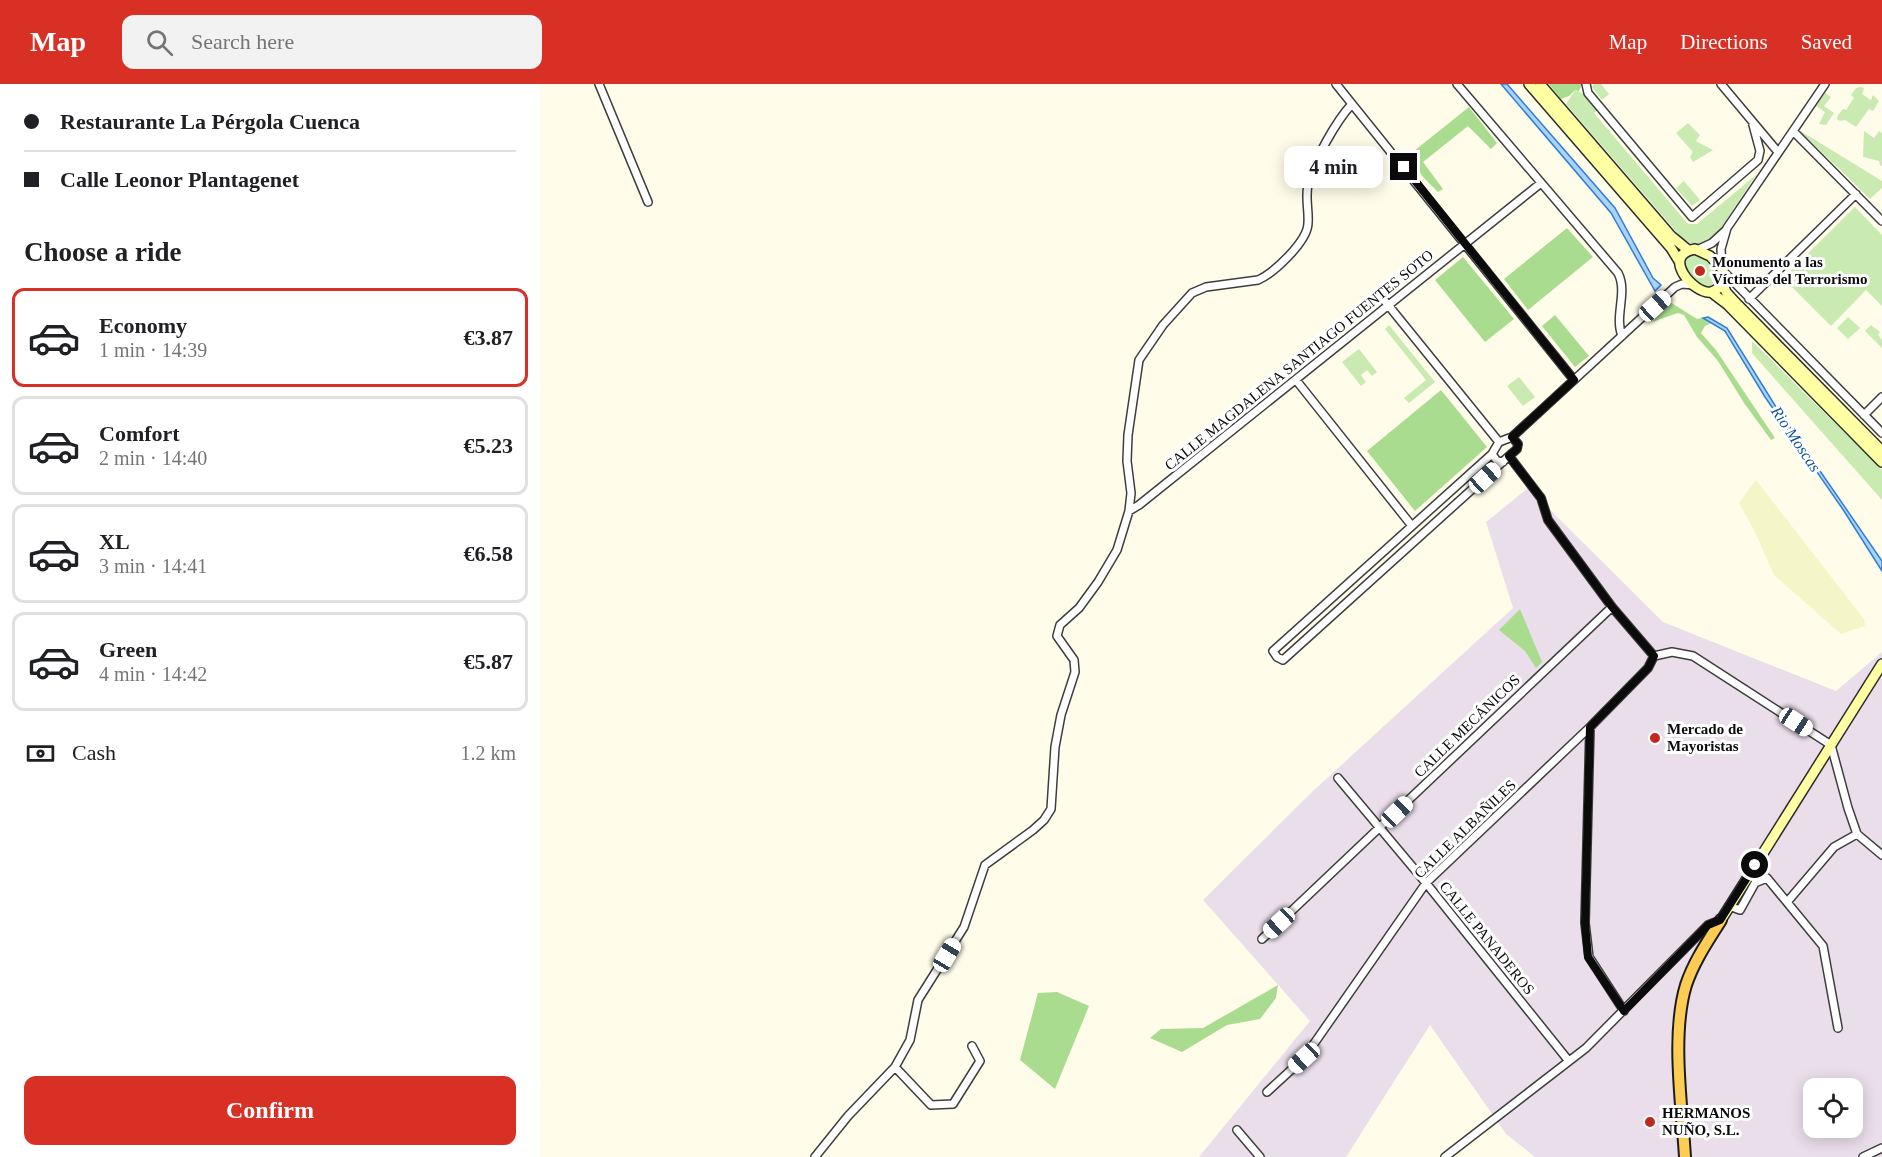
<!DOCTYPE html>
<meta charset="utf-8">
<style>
body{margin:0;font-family:Georgia,serif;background:#f2f2f2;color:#202124;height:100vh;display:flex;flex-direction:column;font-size:22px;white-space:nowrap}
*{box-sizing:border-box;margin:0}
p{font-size:20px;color:#757577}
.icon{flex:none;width:33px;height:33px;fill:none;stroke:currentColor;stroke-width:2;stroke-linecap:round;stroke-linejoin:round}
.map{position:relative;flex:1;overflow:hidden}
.drawer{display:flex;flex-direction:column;background:#fff;width:540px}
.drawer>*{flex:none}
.top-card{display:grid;align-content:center;height:132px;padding:0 24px;background:#fff}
.controls{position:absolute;left:1263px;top:994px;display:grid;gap:12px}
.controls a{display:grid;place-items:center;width:60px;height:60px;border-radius:12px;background:#fff;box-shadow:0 3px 15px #0003;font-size:30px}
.end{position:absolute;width:27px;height:27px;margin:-14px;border:8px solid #0b0b0b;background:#fff;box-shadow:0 0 0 3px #fff}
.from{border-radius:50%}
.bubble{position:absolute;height:42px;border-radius:12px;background:#fff;box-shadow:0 3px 15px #0003;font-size:20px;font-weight:700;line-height:42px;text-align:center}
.car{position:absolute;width:18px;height:36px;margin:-18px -9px;border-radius:8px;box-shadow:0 0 4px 2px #0007;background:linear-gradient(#fff 24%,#345 0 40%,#fff 0 76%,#345 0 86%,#fff 0)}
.top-card b{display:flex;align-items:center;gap:21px;height:57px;font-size:22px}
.top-card b+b{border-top:2px solid #e0e0e0}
.top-card i{width:15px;height:15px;background:#202124}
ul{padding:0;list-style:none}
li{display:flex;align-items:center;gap:18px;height:99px;margin:0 12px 9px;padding:0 12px;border:3px solid #e0e0e0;border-radius:12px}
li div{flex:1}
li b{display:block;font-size:22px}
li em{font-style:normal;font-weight:700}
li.on{border-color:#d93025}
li>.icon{width:54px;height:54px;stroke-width:1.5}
h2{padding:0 24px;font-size:27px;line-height:72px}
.pay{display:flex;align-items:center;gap:15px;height:66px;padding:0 24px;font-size:22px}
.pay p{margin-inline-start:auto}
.cta{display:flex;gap:12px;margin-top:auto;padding:12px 24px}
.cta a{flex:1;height:69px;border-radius:12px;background:#d93025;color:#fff;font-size:24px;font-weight:700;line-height:69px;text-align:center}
header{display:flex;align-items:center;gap:36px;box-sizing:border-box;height:84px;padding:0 30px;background:#d93025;color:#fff}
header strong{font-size:28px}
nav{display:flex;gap:33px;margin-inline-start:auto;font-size:21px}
.search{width:420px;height:54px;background:#f2f2f2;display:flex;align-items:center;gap:15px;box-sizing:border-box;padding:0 21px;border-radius:12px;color:#757577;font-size:22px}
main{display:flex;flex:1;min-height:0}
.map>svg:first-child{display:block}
</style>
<header>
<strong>Map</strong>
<div class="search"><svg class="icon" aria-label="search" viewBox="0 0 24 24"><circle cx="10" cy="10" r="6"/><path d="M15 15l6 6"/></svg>Search here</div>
<nav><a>Map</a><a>Directions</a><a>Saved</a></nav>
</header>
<main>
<section class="drawer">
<div class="top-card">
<b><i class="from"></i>Restaurante La Pérgola Cuenca</b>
<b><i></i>Calle Leonor Plantagenet</b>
</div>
<h2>Choose a ride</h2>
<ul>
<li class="on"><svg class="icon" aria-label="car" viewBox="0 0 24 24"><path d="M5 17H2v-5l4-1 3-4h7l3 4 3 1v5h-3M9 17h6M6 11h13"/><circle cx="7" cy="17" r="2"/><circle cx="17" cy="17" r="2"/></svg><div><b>Economy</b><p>1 min · 14:39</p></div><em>€3.87</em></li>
<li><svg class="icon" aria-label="car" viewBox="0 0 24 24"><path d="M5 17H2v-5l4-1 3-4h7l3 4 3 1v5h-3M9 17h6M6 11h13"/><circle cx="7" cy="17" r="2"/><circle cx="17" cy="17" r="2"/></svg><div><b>Comfort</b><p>2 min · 14:40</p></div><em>€5.23</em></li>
<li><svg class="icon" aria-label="car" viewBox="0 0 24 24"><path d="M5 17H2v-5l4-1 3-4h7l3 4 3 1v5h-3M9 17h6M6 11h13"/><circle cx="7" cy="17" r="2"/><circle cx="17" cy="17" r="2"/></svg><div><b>XL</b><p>3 min · 14:41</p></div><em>€6.58</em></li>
<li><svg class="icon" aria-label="car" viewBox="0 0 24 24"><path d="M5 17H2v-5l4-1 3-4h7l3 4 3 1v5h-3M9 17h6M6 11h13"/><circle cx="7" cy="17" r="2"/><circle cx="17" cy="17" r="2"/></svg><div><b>Green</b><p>4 min · 14:42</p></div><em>€5.87</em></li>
</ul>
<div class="pay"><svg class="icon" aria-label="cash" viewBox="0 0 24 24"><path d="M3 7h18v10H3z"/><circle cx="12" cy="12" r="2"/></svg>Cash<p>1.2 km</p></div>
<div class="cta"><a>Confirm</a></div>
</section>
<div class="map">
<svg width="1342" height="1073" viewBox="0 0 1342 1073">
<rect width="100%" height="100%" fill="#fffde9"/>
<path fill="#ebdeeb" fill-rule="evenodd" d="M988,404L1123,538L1296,607L1342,568V1073H995L966,1050L890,941L806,1073H659L770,937L663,816L773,707L973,524L946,438ZM1274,1005H1312V1044H1274Z"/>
<path fill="#f4f6c8" d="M1216,396L1324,535L1325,542L1301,550L1234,491L1214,446L1199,419Z"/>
<path fill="#c9eab1" d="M1054,0H1061L1069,10L1062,16L1052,3Z
M1321,3L1324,4L1322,10L1331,16L1333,11L1339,17L1333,27L1329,25L1316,43L1305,36L1300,37L1297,35L1298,31L1303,25L1306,26L1314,14L1311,11L1316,4Z
M1035,6L1044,10L1057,26L1054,29L1148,140H1157L1216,91L1176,151L1161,160L1150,159L1141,153L1026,20Z
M1285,9L1291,13L1284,22L1294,29L1286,41L1279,40L1285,28L1276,22Z
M1148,39L1160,51L1156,57L1173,66L1153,78L1150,73L1153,68L1136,49Z
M1259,46L1342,97V104L1330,115Z
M1324,47L1334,54L1339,47L1342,49V82L1340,81L1339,77L1323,73Z
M1144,97L1160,116L1152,122L1136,104Z
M1315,123L1342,151V222L1326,206L1291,242L1243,194Z
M1155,170C1165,174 1176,185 1178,196L1173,204H1163C1153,195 1142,189 1145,175Z
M1308,233L1320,244L1308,255L1297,244Z
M849,241L895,298L869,319L864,314L886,296L845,245Z
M1331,241L1340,248L1338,251L1342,256V264L1325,247Z
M1212,257L1342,386V416L1212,269Z
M819,265L837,288L832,292L827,286L821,291L826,298L821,302L802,278Z
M979,293L995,313L983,322L967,302Z"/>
<path fill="#aadc90" d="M1009,0H1042L1039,7L1035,6L1029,12L1021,15Z
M929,23L957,59L951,65L928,42L883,78L903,105L898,108L883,93L869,71Z
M1027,144L1053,173L988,226L964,195Z
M923,173L974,235L945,258L895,196Z
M1130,218L1157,235L1162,234L1171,239L1165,242L1161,249L1176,266L1235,354L1231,356L1204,319L1178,277L1157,253L1144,231L1138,229L1112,238Z
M1015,231L1049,272L1035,283L1002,242Z
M901,306L947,363L875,427L827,367Z
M980,525L1002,578L996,584L985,567L959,546Z
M738,901L736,914L720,935L687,941L642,968L610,954L621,945L663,944Z
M517,908L549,922L515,1005L480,976L498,909Z"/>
<path fill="#abd3f9" stroke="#2f7fd3" stroke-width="1.5" d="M961,0H967L1075,124L1113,194L1121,201L1115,207L1071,129Z
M1168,233L1187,244L1236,323L1342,477V487L1304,427L1225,313L1185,247L1163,234Z"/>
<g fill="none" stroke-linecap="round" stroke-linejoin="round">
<g stroke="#3e3e3e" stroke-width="10">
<path id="minor" d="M59,0L108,118
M796,0L1034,296
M917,0L1078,189C1088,208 1074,232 1082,252
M1046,0L1048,9L1152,133L1218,76
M1181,0L1238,68
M1213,41L1220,67L1218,76
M1253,47L1342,137
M1159,165L1172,159L1186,146
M1182,183L1181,165L1187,144L1285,0
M1184,188L1342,349
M1209,215L1316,110
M844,216L959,358
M756,296L872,442
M1324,331L1342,313
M972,353L1135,203L1142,200L1154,201
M952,370L733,567L737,573L743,576L969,372L977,365L978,360L972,353L959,358L952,370L957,377L963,378
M969,372L1001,414L1008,436L1072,523L1114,572L1132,568L1153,572L1291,661L1308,724L1317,750L1342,771
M589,427L599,421L1001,99
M1050,643L1045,839L1049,873L1084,927
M798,694L886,799L1028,976
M1248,817L1294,763L1317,750
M1189,822L1200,826L1215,799L1227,794L1283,862L1298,944
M722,855L1072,523
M355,983L391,1021L413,1020L440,977L432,962
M727,1008L764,974L886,799L1050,643L1108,584L1114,572
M697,1046L720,1073
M275,1073L308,1032L355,983L370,956L378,916L424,843L445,781L493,746L504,736L511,725L515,663L521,631L535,588L534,576L517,552L520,541L539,524L558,498L577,466L589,427L591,409L587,377L588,351L599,276L623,241L652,209L666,203L718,196C734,189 768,157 768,139C769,126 765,114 768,101C773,78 796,37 812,20
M905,1073L1046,964L1168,841L1181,836
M1323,1073L1342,1064"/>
</g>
<g stroke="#2d2d2d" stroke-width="12">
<path id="secondary" d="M989,0L1131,164L1139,177
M1000,0L1131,152L1148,166
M1155,165L1170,172L1183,186V200C1180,203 1176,207 1171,208C1154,211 1120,171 1155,165Z
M1183,200L1186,208L1195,218L1342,367
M1171,208L1188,221L1342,378
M1181,836L1342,580"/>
</g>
<g stroke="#1c1c1c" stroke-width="14">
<path id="trunk" d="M1145,1073C1142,1022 1131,950 1146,901C1154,877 1168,857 1181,836"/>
</g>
<use href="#minor" stroke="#fff" stroke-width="7"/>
<use href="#secondary" stroke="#ffffa4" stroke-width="9"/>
<use href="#trunk" stroke="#fdcc52" stroke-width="10"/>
</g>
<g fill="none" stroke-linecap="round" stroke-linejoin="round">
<path stroke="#0b0b0b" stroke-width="8" d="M864,83L1034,296L972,353L978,360L977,365L969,372L1001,414L1008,436L1072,523L1114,572L1108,584L1050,643L1045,839L1048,873L1084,927L1168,841L1180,836L1215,781"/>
</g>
<g fill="#c0281d" stroke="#fff" stroke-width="2">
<circle cx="1160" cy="187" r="6"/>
<circle cx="1115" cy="654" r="6"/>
<circle cx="1110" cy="1038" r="6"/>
</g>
<g text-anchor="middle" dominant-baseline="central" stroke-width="6" stroke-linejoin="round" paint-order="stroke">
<g font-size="15" font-weight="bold" fill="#0b0b0b" stroke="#fff" text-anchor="start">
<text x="1172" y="178">Monumento a las<tspan x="1172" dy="17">Víctimas del Terrorismo</tspan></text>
<text x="1127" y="645">Mercado de<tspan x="1127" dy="17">Mayoristas</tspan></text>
<text x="1122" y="1029">HERMANOS<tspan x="1122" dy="17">NUÑO, S.L.</tspan></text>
</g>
<g font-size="15" fill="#0b0b0b" stroke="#fff">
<text transform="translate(759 276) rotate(-39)">CALLE MAGDALENA SANTIAGO FUENTES SOTO</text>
<text transform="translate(927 642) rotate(-44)">CALLE MECÁNICOS</text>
<text transform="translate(925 745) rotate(-44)">CALLE ALBAÑILES</text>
<text transform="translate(947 854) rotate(51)">CALLE PANADEROS</text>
</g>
<g font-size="16" font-style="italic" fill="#1051a1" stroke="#fff">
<text transform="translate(1256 355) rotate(56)">Rio Moscas</text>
</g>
</g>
</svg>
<div class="controls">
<a><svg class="icon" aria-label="locate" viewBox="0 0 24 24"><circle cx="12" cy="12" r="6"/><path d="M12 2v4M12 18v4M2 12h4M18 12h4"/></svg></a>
</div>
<i class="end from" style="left:1215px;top:781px"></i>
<i class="end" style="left:864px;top:83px"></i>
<div class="bubble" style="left:744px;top:62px;width:99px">4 min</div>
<i class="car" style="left:1115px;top:222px;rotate:48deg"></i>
<i class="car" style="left:945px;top:394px;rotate:48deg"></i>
<i class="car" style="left:1256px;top:638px;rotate:123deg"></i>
<i class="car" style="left:857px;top:728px;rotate:46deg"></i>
<i class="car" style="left:739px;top:839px;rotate:227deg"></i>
<i class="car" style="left:407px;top:871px;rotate:31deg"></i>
<i class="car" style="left:764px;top:974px;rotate:227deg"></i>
</div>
</main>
